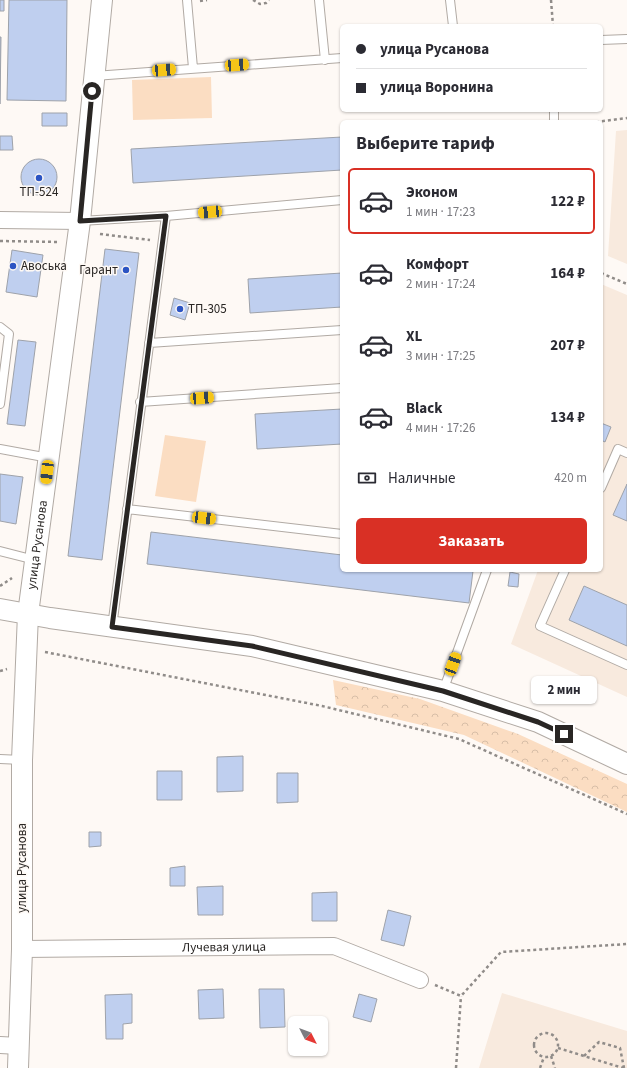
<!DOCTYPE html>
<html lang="ru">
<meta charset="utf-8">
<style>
body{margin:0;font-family:"Source Sans 3",sans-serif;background:#f2f2f3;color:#2b2b33;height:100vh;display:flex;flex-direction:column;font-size:15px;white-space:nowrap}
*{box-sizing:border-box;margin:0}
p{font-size:13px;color:#7c7c81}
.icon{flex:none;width:22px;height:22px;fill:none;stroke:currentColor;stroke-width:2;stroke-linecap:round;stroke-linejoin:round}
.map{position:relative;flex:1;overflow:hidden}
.sheet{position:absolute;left:340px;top:120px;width:263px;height:452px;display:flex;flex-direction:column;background:#fff;border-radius:6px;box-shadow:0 1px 3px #0004}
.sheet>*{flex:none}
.guide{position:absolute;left:340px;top:24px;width:263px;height:88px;border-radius:6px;box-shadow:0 1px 3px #0004;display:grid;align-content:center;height:88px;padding:0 16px;background:#fff}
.needle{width:26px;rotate:132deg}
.tools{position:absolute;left:288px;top:1016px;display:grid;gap:8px}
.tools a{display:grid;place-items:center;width:40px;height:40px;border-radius:6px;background:#fff;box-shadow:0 1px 3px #0004;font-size:20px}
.end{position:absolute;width:18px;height:18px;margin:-9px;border:5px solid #292624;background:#fff;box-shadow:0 0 0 2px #fff}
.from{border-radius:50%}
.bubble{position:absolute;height:28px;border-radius:6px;background:#fff;box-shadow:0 1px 3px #0004;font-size:13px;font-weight:700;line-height:28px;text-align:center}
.car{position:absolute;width:12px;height:24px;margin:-12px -6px;border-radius:5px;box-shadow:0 0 3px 1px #0007;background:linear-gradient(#f5c518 24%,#345 0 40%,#f5c518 0 76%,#345 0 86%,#f5c518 0)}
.guide b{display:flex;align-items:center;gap:14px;height:38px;font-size:15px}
.guide b+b{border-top:1px solid #e1e1e2}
.guide i{width:10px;height:10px;background:#2b2b33}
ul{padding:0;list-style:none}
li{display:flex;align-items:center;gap:12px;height:66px;margin:0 8px 6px;padding:0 8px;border:2px solid transparent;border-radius:6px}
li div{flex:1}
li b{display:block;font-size:15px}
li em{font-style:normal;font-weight:700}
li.active{border-color:#d93025}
li>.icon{width:36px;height:36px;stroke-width:1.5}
h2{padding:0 16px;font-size:18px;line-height:48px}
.pay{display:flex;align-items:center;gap:10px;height:44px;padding:0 16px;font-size:15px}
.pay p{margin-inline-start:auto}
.button{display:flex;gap:8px;margin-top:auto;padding:8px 16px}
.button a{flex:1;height:46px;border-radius:6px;background:#d93025;color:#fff;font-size:16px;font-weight:700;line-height:46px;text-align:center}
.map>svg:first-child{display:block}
</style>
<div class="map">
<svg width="627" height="1068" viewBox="0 0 627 1068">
<defs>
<pattern id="forest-crowns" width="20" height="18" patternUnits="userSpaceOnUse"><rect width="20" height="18" fill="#fbddc2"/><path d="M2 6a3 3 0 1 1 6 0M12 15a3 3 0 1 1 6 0" fill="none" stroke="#d7bea7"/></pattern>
</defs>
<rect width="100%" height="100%" fill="#fef9f5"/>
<path fill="#f8eade" d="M627,130V264L608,256L616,131Z
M601,284L627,295V697L511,644L538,570H601Z
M502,993L627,1031V1068H479Z"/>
<path fill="#fbddc2" d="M211,77L212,118L133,120L132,80Z
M165,435L206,441L196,502L155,496Z"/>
<path fill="url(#forest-crowns)" d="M333,680L420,699L518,734L627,784V812L464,735L336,705Z"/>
<path fill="#bfcfef" stroke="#9ea2aa" d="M0,0H4V11H0Z
M9,0H67L66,101L7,100Z
M0,37H1L0,104Z
M42,113H67V126H42Z
M0,136H12L13,150H0Z
M342,137V170L133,183L131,149Z
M21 177a18 18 0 1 1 36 0a18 18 0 1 1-36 0Z
M105,249L139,253L102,560L68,556Z
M12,250L43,255L37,297L6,292Z
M342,273V307L250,313L248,279Z
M174,298L190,303L185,320L170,315Z
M18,340L36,342L25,426L7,424Z
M342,409V444L257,449L255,414Z
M601,423L611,427L605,442L601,440Z
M0,474L23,477L16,524L0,521Z
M627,484V521L613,515Z
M151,532L342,555V570L473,571L469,603L147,564Z
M510,572L519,574L518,587L508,586Z
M584,586L627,605V646L569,620Z
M243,756V791L217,792V757Z
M157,771H182V800H157Z
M277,773H298V802L277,803Z
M89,832H101V846L89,847Z
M185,866V886H170V868Z
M223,886V915H198L197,887Z
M337,892V921H312V893Z
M388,910L411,916L404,946L381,940Z
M223,989L224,1018L199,1019L198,990Z
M259,989H284L285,1027L260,1028Z
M132,994V1023L123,1024V1039H106L105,995Z
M359,994L377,999L371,1022L353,1017Z"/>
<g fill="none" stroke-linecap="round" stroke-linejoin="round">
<g stroke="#b1aaa4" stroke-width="10">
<path id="service" d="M187,0L193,68
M319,0L325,60
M450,0L453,26
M601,40L627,39
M94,76L342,58
M554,110V122
M80,221L166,216L342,200
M0,327L9,334L0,404
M149,343L342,330
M140,402L342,388
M0,449L49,458
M601,488L618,449L627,453
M127,509L342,534
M0,551L35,560
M565,570L540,626L627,665
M112,627L166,216
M443,691L487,570
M0,759L22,760"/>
</g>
<g stroke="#b1aaa4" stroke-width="18">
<g id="minor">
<path d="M0,220L80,221"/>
<path id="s1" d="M22,949L334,946L420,980"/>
<path d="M0,1045L19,1046"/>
</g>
</g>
<g stroke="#b1aaa4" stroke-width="22">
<g id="tertiary">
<path d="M0,609L50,618L252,646L443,691L538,722L627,764"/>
<path id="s2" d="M18,1068L22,949V760L28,614L80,221L102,0"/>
</g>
</g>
<path stroke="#908c89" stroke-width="2.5" stroke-dasharray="3 3" stroke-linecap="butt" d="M253,0L260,4L266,3L269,0
M551,0L553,26
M200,1L207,0
M596,122L627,118
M100,234L150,240
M0,241L59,242
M601,273L627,284
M0,586L12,578
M45,652L322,706L459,739L627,814
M0,671L7,669
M435,985L461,996L501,952L627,944
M534 1045a12 12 0 1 1 24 0a12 12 0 1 1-24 0Z
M558,1048L623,1068
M551,1056L555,1068
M584,1056L599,1042L620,1048L624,1068
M456,1068L461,996
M540,1068L544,1057"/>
<use href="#service" stroke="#fff" stroke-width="8"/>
<use href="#minor" stroke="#fff" stroke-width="16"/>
<use href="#tertiary" stroke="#fff" stroke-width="20"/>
</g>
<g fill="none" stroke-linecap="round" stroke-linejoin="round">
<path stroke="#292624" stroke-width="5" d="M92,91L80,221L166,216L112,627L252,646L443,691L538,722L564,734"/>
</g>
<g fill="#2c54c3" stroke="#fef9f5" stroke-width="1.5">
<circle cx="39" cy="178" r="4"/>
<circle cx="13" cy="266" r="4"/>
<circle cx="126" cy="270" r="4"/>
<circle cx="180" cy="309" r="4"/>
</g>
<g text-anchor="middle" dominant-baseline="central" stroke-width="3" stroke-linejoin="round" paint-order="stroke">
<g font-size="13" fill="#292624" stroke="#fef9f5" text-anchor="start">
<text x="39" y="192" text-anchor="middle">ТП-524</text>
<text x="21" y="266">Авоська</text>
<text x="118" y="270" text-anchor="end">Гарант</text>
<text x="188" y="309">ТП-305</text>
</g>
<g font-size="13" fill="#292624" stroke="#fef9f5">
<text stroke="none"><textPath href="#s2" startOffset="524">улица Русанова</textPath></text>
<text transform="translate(22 868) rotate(-90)">улица Русанова</text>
<text stroke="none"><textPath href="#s1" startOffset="202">Лучевая улица</textPath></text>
</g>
</g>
</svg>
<div class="tools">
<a><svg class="needle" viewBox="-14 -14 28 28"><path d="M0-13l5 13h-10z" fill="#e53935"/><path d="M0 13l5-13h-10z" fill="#7c7c81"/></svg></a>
</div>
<i class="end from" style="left:92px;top:91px"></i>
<i class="end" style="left:564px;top:734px"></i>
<div class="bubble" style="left:531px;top:676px;width:66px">2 мин</div>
<i class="car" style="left:237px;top:65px;rotate:86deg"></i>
<i class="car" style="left:164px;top:70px;rotate:86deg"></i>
<i class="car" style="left:210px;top:212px;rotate:265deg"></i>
<i class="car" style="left:202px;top:398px;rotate:86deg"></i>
<i class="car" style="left:47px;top:472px;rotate:187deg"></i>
<i class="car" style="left:204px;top:518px;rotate:97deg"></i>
<i class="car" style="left:453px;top:664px;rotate:20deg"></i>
<div class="guide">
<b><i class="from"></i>улица Русанова</b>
<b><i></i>улица Воронина</b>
</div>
<section class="sheet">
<h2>Выберите тариф</h2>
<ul>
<li class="active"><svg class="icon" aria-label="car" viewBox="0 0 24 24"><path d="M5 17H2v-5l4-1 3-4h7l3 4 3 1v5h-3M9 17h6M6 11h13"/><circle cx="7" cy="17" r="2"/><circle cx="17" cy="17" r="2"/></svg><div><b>Эконом</b><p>1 мин · 17:23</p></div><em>122 ₽</em></li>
<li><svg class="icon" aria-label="car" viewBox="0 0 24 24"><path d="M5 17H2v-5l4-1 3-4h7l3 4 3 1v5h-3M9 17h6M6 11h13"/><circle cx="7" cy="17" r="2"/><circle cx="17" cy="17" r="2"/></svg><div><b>Комфорт</b><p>2 мин · 17:24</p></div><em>164 ₽</em></li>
<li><svg class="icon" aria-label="car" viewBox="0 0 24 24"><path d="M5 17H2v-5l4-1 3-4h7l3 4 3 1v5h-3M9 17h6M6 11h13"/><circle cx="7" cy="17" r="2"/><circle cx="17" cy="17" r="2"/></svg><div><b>XL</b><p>3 мин · 17:25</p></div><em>207 ₽</em></li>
<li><svg class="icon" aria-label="car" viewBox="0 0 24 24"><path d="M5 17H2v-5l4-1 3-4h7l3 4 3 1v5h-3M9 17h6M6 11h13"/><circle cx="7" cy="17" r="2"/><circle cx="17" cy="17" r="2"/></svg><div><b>Black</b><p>4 мин · 17:26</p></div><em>134 ₽</em></li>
</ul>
<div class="pay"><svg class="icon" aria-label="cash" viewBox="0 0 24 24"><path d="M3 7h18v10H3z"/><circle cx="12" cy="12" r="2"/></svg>Наличные<p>420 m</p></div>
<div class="button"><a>Заказать</a></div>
</section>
</div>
